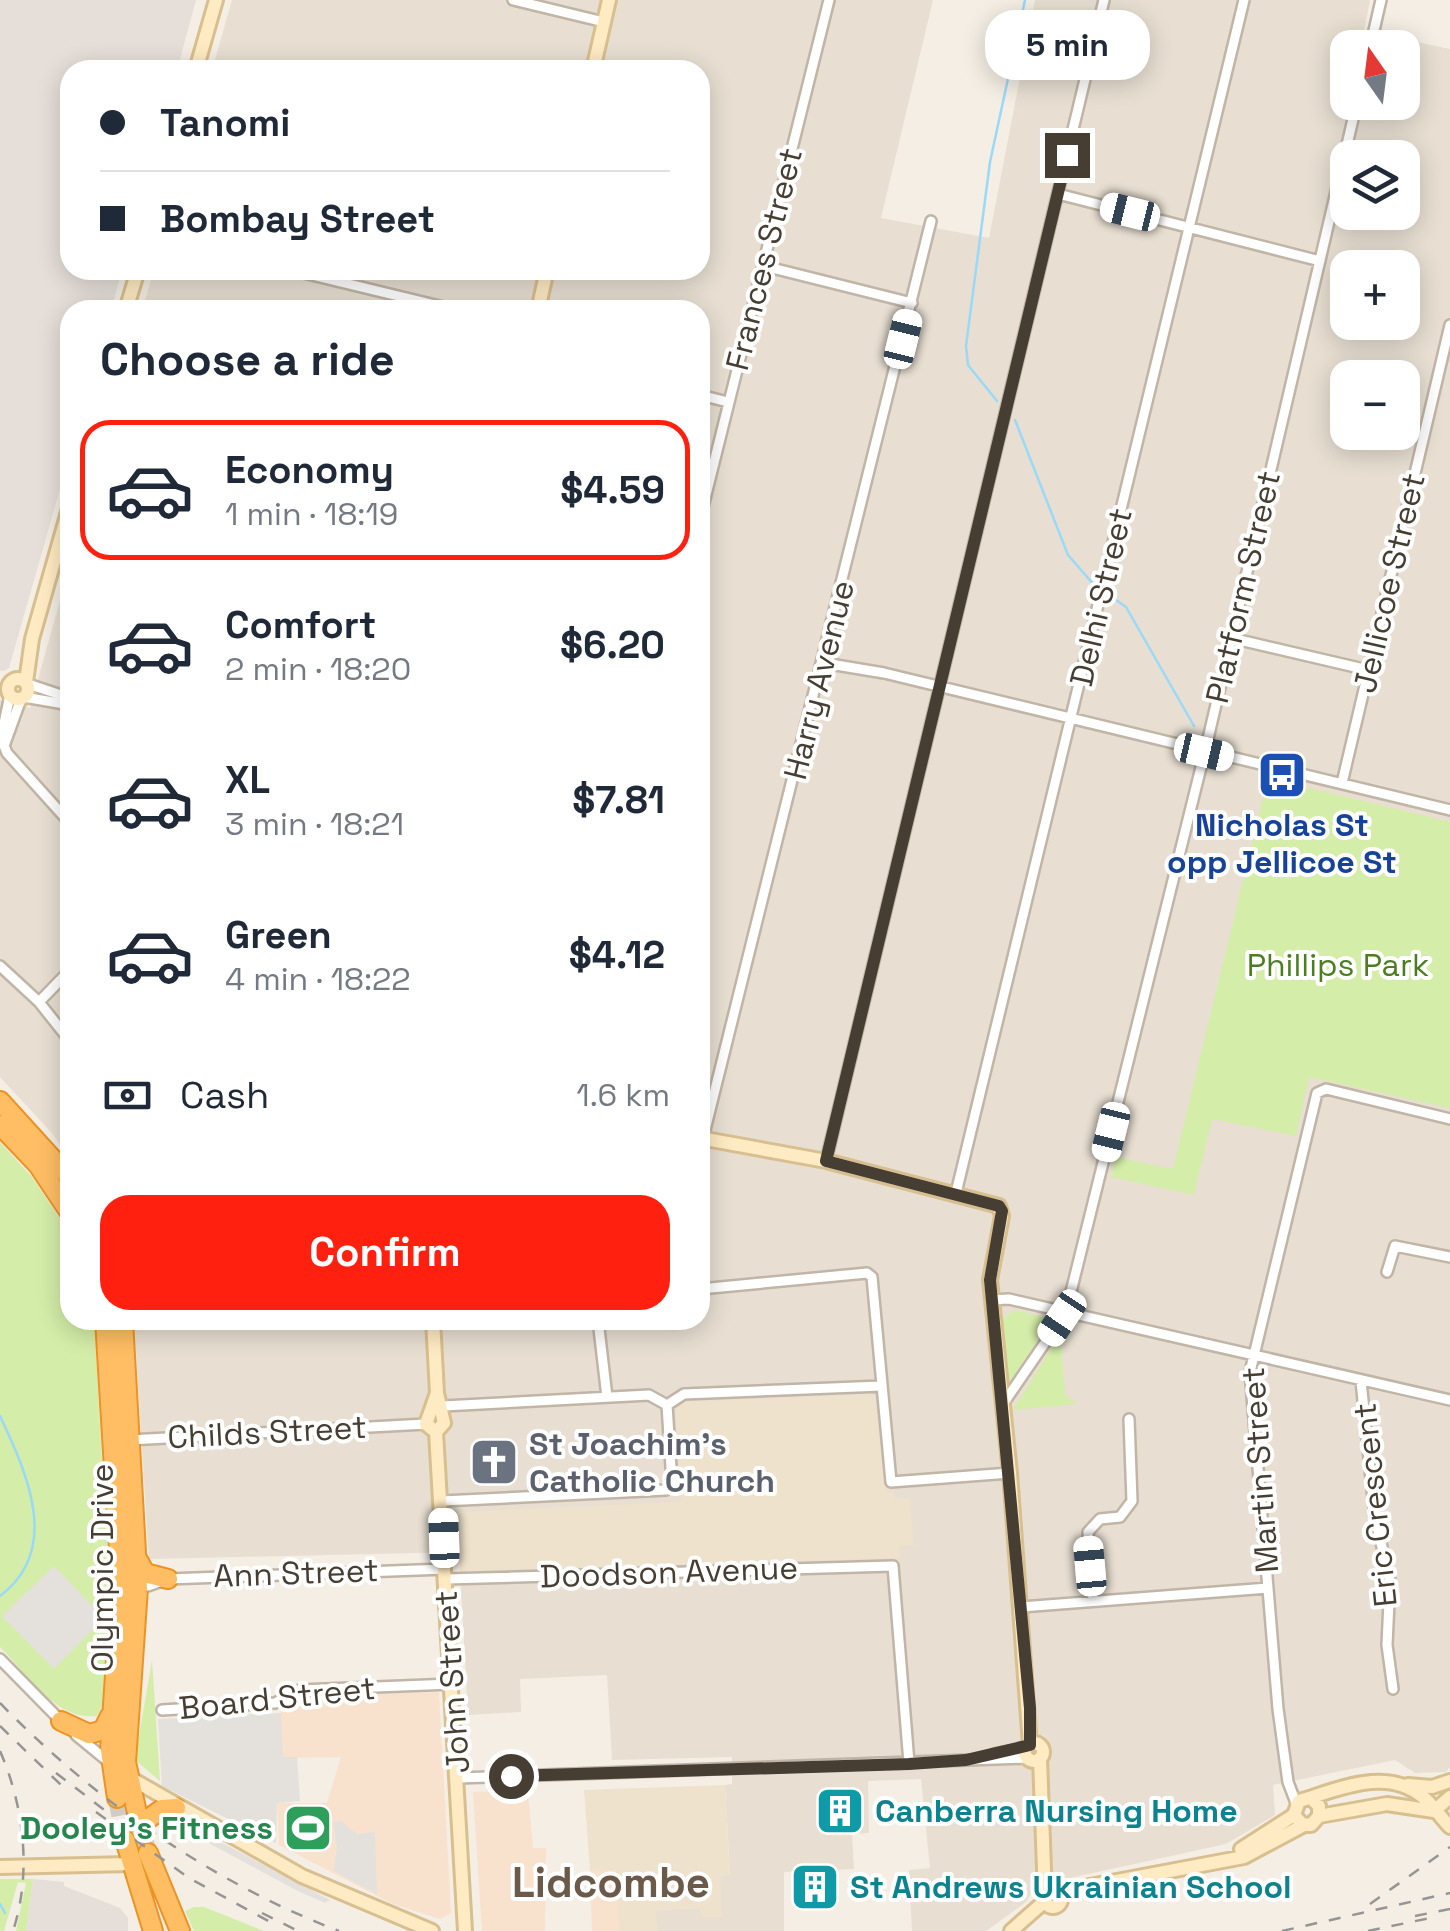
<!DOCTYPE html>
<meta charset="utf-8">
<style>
body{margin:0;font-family:"Space Grotesk",sans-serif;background:#f6f6f7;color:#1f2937;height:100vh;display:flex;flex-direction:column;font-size:38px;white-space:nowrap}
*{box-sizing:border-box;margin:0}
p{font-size:32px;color:#747a83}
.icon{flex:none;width:55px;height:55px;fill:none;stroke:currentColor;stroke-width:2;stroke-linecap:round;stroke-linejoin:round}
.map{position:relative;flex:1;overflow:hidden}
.side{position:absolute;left:60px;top:300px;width:650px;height:1030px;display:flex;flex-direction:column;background:#fff;border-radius:30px;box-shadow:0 5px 25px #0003}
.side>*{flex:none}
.hud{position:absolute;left:60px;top:60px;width:650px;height:220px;border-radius:30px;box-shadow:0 5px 25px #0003;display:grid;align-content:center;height:220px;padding:0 40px;background:#fff}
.needle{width:65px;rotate:346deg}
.tools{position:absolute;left:1330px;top:30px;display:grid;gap:20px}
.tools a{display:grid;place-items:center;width:90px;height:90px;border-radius:20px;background:#fff;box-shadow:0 5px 25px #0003;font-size:50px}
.end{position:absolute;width:45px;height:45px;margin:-22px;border:12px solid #473e33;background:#fff;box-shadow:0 0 0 5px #fff}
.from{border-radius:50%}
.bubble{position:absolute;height:70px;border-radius:30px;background:#fff;box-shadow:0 5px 25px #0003;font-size:32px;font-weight:700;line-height:70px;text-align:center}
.car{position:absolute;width:30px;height:60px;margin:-30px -15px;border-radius:12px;box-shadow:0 0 8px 2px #0007;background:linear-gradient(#fff 24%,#345 0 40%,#fff 0 76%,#345 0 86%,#fff 0)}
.hud b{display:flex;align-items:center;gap:35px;height:95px;font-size:38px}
.hud b+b{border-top:2px solid #e0e1e3}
.hud i{width:25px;height:25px;background:#1f2937}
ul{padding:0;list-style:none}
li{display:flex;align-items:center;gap:30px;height:140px;margin:0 20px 15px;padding:0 20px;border:5px solid transparent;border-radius:30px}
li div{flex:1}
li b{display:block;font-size:38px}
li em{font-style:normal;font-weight:700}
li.on{border-color:#ff2010}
li>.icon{width:90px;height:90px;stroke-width:1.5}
h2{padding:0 40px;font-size:45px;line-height:120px}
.pay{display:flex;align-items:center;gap:25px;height:110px;padding:0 40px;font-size:38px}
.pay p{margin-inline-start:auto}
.primary-button{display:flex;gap:20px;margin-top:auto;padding:20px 40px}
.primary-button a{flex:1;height:115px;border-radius:30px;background:#ff2010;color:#fff;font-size:40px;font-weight:700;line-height:115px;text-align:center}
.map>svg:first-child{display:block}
</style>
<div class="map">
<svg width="1450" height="1931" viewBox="0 0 1450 1931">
<rect width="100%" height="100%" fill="#f4eee4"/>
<path fill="#e8dfd2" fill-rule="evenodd" d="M232,0H933L881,218L989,238L1035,0H1370L1364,31L1450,49V1767L1446,1772L1415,1773L1395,1760L1273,1785L1275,1815L1226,1844L1061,1880L1033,1890L1026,1902L986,1931H912L909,1870L930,1868L921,1779L868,1781L869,1833L852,1834L854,1869L784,1872V1931H657L655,1910L700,1908L720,1876L730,1874L725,1785L732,1784V1757L612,1760L607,1675L520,1679L521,1712L468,1715L459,1552L149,1559L134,1320H700V310H142L154,270H700V70H212ZM1348,48H1402V102H1348ZM1348,158H1402V212H1348ZM1348,268H1402V322H1348ZM1348,378H1402V432H1348Z
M70,565V1159L52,1133L0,1077V700L30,708Z"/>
<path fill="#f8e2cd" d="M439,1692L451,1913L440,1919L393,1904L279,1845L277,1803H327L341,1757L282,1758L281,1713L300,1696Z
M528,1790L533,1848H546L545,1931H482L473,1792Z
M590,1870H616L619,1931H592Z"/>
<path fill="#e6dfd9" d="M0,0H196L177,70H70V270H122L111,310H70V454L9,668L4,671L0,670Z
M33,1879L64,1882V1886L120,1908L128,1918V1931H26Z"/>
<path fill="#efe2cc" d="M874,1394L887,1492L894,1493L895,1499L909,1498L914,1545L899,1546L900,1558L460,1571L457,1512L681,1502L676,1408L681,1402Z
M725,1785L730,1875L720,1876L722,1917H701L700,1908L656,1910L657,1931H619L616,1870H590L584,1790Z"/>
<path fill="#d4eda8" d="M1268,778L1450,822V1108L1309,1077L1296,1136L1212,1119L1194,1195L1111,1177L1116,1157L1173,1169Z
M0,1142L32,1177L70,1234V1320H94L110,1602L107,1697L97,1716C56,1721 27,1674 0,1647Z
M1014,1310L1043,1317L1049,1324L1011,1380L1005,1373L1001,1320Z
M1056,1341L1061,1343L1065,1394L1076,1404L1013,1410Z
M152,1660L160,1781L135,1760Z
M0,1879H33L26,1931H16L26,1883L18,1882L4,1931H0Z
M194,1907H204L264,1931H194L185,1911Z"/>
<path fill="#e4e1dd" d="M54,1566L104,1618L54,1669L2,1616Z
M281,1713L283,1757H297L300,1801L277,1803L276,1843L162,1786L158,1719Z
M341,1821L357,1834L375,1832L377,1894L334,1871L337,1847L333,1822Z
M198,1830L330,1900L325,1903L296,1890L205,1841Z"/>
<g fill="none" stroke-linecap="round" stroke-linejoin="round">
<path stroke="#9ad9f7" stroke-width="2.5" d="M997,401L968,365L966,346L990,162L1025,0
M1015,420L1068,555L1094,585
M1109,595L1126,607L1194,726
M0,1416C27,1473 62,1550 0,1596
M0,1904L5,1913"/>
<path stroke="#d1cbc1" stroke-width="18" stroke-dasharray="18 9" stroke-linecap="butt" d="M117,1798L125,1840
M137,1813L148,1853"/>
<g stroke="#c0b5a6" stroke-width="14">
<path id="street" d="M513,0L604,22
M1370,48L1381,0
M1058,194L1320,261
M764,266L912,303
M291,270L456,310
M700,395L728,402
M700,519L829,0
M1231,638L1368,670
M824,663L884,673L1450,810
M28,684L70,698
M10,695L1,738L7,753L70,823
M24,697L70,705
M4,746L21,699
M1342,783L1450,325
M0,966L39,1002L70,1041
M39,1002L70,970
M703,1138L931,221
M826,1161L1104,0
M956,1193L1244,0
M1387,1272L1395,1246L1450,1257
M700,1289L867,1273L872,1277L891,1482L1010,1473
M991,1300L1009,1299L1450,1400
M598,1320L607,1397
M1361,1381L1375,1518L1390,1580L1387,1645L1393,1689
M1003,1404L1066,1312L1207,743L1357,102
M667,1405L684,1394L882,1386
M443,1406L649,1395L667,1405
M129,1440L426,1424
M442,1501L666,1490L672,1483L667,1405
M446,1579L893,1566L909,1763
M148,1586L168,1579L445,1569
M1093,1599L1088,1532L1100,1519L1120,1517L1132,1501L1129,1419
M1021,1607L1268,1588
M0,1659L61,1721
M162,1710L275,1703L300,1690L452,1684
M76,1735L110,1763
M994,1754L1026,1748
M458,1778L1027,1758
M1296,1803L1288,1782L1278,1709L1250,1372L1317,1093L1326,1089L1450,1119"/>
</g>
<g stroke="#d8bf8f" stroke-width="18">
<path id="secondary" d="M196,70L216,0
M593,70L609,0
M126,310L138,270
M538,310L547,270
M8 689a10 10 0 1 1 20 0a10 10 0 1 1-20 0Z
M26,682L32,639L70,505
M700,1138L826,1161L999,1206L1002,1216L990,1280L1010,1473L1030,1745
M433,1320L437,1393L426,1424L436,1432
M436,1432L465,1931
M436,1432L444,1423L437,1393
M1025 1752a9 9 0 1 1 18 0a9 9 0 1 1-18 0Z
M1040,1758L1045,1897
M130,1778L302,1876L432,1931
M1408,1785L1432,1787L1450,1781
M1312,1799L1319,1806V1816L1311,1825L1302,1824L1294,1815L1299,1801C1337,1790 1386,1766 1423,1797C1433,1805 1441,1818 1450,1827
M1434,1811L1450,1797
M1319,1816L1387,1804L1434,1811
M1241,1849L1294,1815
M0,1867L130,1864
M1045 1899a8 8 0 1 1 16 0a8 8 0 1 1-16 0Z
M1058,1892L1244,1857L1304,1825
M1011,1931L1045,1901"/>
</g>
<g stroke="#ed9325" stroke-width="22">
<path id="highway" d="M0,1101L70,1178
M0,1125L38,1165L70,1213
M105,1320L121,1585L110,1750L117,1798
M123,1320L138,1588L126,1762L137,1813
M138,1560L145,1573L168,1579
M61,1721L89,1734L103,1730L110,1716
M148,1819L162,1809L176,1808
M125,1840L153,1931
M148,1853L180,1931"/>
</g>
<use href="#street" stroke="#fff" stroke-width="9"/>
<use href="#secondary" stroke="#ffebc3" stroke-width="12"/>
<use href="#highway" stroke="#ffbe64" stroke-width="18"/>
<path stroke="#959595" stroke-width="2.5" stroke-dasharray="12 12" stroke-linecap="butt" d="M0,1703C94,1800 213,1883 339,1931
M0,1726L61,1785
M0,1751C24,1806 32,1873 13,1931
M56,1773L111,1815
M96,1812L189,1878L274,1924
M1370,1904L1450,1847
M262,1913L298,1931
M1415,1916L1450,1909
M1282,1931L1450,1893
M1368,1931L1430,1918"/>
</g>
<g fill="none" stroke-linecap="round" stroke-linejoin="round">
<path stroke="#473e33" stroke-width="12" d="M511,1776L909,1764L966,1760L1030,1745V1708L990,1280L1002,1211L999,1206L826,1161L1067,155"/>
</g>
<defs>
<g id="bus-square" transform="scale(2.5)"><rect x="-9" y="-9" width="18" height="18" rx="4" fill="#1a4fb4" stroke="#fff"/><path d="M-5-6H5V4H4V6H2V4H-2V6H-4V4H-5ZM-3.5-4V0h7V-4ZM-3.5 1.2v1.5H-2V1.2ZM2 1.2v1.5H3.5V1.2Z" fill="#fff"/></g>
<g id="church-square" transform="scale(2.5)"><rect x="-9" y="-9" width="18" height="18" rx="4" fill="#6b7280" stroke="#fff"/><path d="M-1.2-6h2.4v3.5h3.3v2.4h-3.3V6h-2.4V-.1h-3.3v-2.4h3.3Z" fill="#fff"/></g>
<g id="building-square" transform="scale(2.5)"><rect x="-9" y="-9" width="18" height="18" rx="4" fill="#0f9aa8" stroke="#fff"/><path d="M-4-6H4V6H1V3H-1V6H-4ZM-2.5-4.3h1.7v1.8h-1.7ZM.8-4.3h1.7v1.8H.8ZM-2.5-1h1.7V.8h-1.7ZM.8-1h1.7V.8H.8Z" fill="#fff"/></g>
<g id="stadium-square" transform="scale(2.5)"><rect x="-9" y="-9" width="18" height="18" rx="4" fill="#2e9e5b" stroke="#fff"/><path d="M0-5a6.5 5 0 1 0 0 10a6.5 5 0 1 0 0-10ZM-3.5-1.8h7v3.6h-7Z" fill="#fff"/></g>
</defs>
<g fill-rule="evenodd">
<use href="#bus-square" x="1282" y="775"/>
<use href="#church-square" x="494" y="1462"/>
<use href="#building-square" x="840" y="1811"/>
<use href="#stadium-square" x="308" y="1828"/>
<use href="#building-square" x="815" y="1887"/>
</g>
<g text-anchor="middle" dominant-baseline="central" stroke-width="8" stroke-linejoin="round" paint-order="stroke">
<g font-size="32" fill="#473e33" stroke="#fff">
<text transform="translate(764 259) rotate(-76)">Frances Street</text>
<text transform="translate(1389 583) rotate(-77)">Jellicoe Street</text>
<text transform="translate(1243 587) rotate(-77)">Platform Street</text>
<text transform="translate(1101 597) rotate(-77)">Delhi Street</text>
<text transform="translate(819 680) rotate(-76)">Harry Avenue</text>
<text transform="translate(267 1432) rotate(-3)">Childs Street</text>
<text transform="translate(1260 1470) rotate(-94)">Martin Street</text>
<text transform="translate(1375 1505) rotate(-96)">Eric Crescent</text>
<text transform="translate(102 1568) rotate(-90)">Olympic Drive</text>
<text transform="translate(669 1572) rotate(-2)">Doodson Avenue</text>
<text transform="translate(296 1573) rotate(-2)">Ann Street</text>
<text transform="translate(452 1682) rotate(-94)">John Street</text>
<text transform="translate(277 1698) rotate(-6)">Board Street</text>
</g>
<g font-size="32" font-weight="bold" fill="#164399" stroke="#fff">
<text x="1282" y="825">Nicholas St<tspan x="1282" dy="37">opp Jellicoe St</tspan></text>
</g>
<g font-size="32" fill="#4c7e21" stroke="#fff">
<text x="1338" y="965">Phillips Park</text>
</g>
<g font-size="32" font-weight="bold" fill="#5b616d" stroke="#fff" text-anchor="start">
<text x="529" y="1444">St Joachim’s<tspan x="529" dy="37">Catholic Church</tspan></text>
</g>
<g font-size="32" font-weight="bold" fill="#0d838f" stroke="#fff" text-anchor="start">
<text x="875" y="1811">Canberra Nursing Home</text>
<text x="850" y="1887">St Andrews Ukrainian School</text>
</g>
<g font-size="32" font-weight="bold" fill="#27864d" stroke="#fff" text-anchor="end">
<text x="273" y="1828">Dooley's Fitness</text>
</g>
<g font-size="42" font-weight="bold" fill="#6b5a49" stroke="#fff">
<text x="611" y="1882">Lidcombe</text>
</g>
</g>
</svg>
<div class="tools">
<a><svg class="needle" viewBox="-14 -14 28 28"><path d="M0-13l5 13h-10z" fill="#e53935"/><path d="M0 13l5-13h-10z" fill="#747a83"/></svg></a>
<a><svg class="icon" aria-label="layers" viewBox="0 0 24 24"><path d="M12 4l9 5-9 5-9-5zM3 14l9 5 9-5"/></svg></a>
<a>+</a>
<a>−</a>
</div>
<i class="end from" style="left:511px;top:1776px"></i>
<i class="end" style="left:1067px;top:155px"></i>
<div class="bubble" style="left:985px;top:10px;width:165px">5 min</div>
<i class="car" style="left:1130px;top:212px;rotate:284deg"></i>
<i class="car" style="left:903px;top:339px;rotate:14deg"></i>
<i class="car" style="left:1204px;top:752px;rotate:103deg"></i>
<i class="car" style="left:1111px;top:1132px;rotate:194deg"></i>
<i class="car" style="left:1062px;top:1318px;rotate:214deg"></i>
<i class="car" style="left:444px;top:1538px;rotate:358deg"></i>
<i class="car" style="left:1090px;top:1566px;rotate:355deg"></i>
<div class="hud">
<b><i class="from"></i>Tanomi</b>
<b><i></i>Bombay Street</b>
</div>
<section class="side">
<h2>Choose a ride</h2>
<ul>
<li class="on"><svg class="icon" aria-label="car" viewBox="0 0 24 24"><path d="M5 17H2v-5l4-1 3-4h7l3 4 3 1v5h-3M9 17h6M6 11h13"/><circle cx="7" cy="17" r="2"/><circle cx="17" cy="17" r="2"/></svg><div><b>Economy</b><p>1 min · 18:19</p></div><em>$4.59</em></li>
<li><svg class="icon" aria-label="car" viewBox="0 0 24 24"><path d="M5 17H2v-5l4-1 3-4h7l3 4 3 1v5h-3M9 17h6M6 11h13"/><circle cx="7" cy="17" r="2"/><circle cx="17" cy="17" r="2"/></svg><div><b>Comfort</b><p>2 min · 18:20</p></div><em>$6.20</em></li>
<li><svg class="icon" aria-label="car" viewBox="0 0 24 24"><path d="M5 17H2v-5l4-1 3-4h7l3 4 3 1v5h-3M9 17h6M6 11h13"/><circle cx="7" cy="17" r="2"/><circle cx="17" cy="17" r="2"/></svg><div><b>XL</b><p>3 min · 18:21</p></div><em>$7.81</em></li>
<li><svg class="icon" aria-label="car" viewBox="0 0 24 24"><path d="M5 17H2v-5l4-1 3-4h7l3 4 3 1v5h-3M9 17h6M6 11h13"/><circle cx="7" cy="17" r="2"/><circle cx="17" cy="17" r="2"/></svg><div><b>Green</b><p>4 min · 18:22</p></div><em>$4.12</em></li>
</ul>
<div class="pay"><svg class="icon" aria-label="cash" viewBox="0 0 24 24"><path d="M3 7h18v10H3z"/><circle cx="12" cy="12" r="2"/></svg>Cash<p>1.6 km</p></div>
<div class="primary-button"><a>Confirm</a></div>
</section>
</div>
